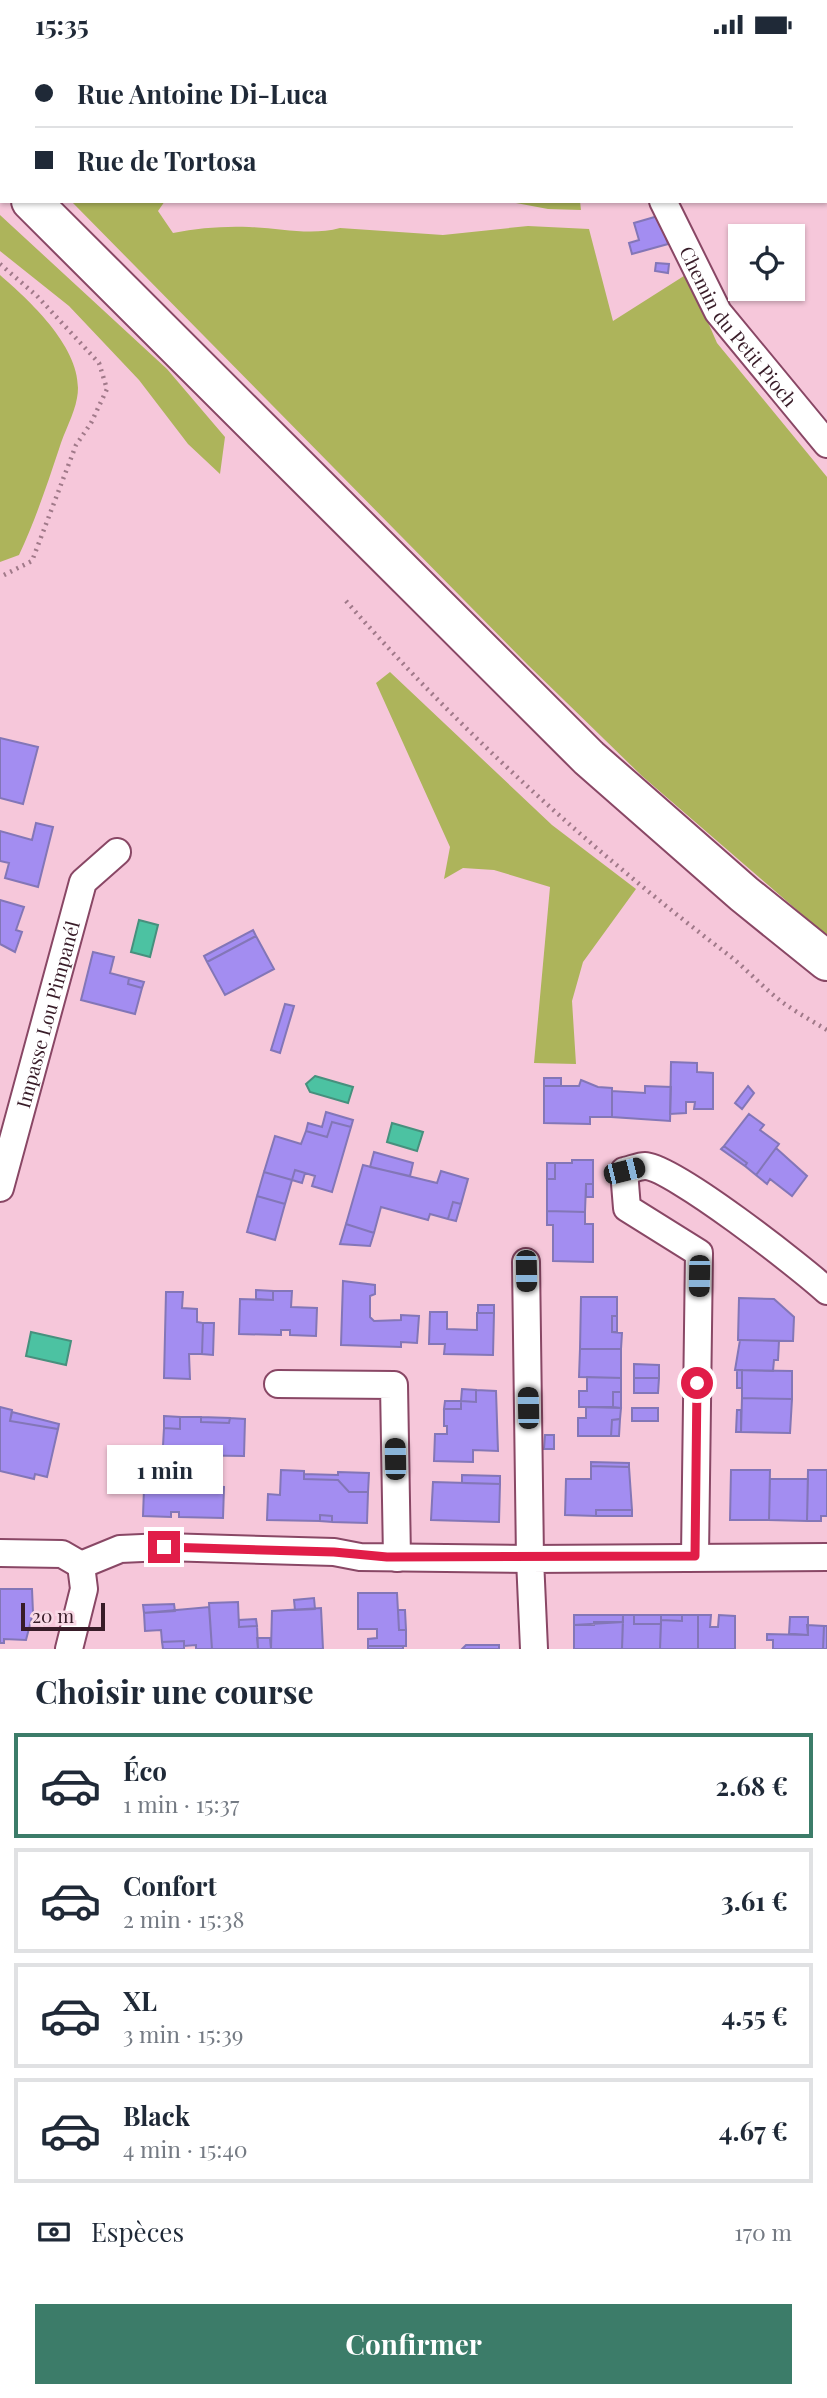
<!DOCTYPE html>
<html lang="fr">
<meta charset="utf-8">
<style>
body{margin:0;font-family:"Playfair Display",serif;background:#f2f2f3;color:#1f2937;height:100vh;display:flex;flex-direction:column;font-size:26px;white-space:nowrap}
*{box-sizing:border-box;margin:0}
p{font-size:23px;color:#747a83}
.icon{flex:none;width:38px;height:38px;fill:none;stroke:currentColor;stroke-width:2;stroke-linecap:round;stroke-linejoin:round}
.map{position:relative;height:1600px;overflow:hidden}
.sheet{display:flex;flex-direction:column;background:#fff;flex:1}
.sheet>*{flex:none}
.banner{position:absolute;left:0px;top:0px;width:828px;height:154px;box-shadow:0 2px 5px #0004;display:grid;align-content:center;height:154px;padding:0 35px;background:#fff}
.buttons{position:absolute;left:728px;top:175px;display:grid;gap:14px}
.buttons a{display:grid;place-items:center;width:77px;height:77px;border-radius:0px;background:#fff;box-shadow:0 2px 5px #0004;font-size:35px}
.scale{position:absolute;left:21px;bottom:18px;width:84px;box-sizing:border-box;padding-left:7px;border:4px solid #381c28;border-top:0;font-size:19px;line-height:24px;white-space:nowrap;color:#381c28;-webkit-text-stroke:5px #f9d9e6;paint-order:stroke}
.end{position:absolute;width:32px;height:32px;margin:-16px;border:9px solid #e11d48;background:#fff;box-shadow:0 0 0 4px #fff}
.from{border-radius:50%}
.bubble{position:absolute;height:49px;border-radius:0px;background:#fff;box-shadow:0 2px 5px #0004;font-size:23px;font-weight:700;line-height:49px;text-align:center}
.car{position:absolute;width:21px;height:42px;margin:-21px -10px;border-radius:9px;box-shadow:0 0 5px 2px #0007;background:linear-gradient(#222 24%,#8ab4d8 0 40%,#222 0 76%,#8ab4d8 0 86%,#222 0)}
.banner b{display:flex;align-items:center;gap:24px;height:66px;font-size:26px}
.banner b+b{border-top:2px solid #e0e1e3}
.banner i{width:18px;height:18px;background:#1f2937}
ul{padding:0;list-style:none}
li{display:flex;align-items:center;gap:21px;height:105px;margin:0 14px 10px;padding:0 21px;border:4px solid #e0e1e3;border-radius:0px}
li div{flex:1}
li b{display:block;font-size:26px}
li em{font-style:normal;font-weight:700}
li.current{border-color:#3c7c69}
li>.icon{width:63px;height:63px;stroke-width:1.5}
h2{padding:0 35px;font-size:32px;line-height:84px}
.pay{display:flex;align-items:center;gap:18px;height:77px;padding:0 35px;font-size:26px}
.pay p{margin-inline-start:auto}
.cta{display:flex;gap:14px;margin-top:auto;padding:14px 35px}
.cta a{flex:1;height:80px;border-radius:0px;background:#3c7c69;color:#fff;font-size:28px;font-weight:700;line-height:80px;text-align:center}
.status{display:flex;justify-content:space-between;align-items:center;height:49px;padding:0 35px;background:#fff;direction:ltr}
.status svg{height:19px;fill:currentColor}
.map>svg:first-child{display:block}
</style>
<div class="status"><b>15:35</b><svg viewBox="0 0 49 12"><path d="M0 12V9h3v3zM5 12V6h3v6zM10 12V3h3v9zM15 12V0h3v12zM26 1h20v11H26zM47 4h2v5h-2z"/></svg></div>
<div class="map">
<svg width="827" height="1600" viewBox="0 0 827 1600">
<rect width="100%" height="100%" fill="#f6c7da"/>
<path fill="#adb45b" d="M0,0H565L566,2H2V80Z
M71,152H165L158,162L173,184C198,179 223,177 249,178C279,179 311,187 340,179L443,186L528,177L589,180L613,272L687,225L717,294L827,428V887L642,727L528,616Z
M506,152H580L581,161L548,160Z
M0,166L167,320L225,388L220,425L188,395L139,331L69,257L0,202Z
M0,226C31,253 86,303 77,349C74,366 64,383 59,400C47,436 35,472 19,506L0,513Z
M390,623L552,776L636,840L583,913L572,952L576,1015L534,1014L550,838L494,821L463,819L444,830L450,798L376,634Z"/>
<path fill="#4cc2a2" stroke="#46907d" stroke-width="2" d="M139,871L158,876L150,908L131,903Z
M315,1027L353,1038L348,1054L310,1043L306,1035Z
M392,1074L423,1083L417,1102L387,1093Z
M31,1283L71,1292L66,1316L26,1307Z"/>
<path fill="#a38df1" stroke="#8376b7" stroke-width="2" d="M658,167L668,195L632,205L629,194L639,191L634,174Z
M656,214L669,215L668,224L655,222Z
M0,689L38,698L23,755L0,749Z
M36,774L53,778L38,838L5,829L9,814L0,812V782L32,791Z
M0,851L24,858L16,881L22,883L15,903L0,895Z
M253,881L256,887L207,913L204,907Z
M256,887L274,920L225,946L207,913Z
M93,903L114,908L110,924L129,929L128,935L142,939L135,965L81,951Z
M129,929L144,933L142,939L128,935Z
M285,955L294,957L280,1004L271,1001Z
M671,1013L697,1014V1023L713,1024V1060H694L695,1053H686V1064L670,1065Z
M544,1029H561V1037H544Z
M581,1031L598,1038L612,1039V1068H590V1075L544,1074V1037H579Z
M645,1037L671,1038L670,1072L612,1068V1042L645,1044Z
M748,1037L754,1044L742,1060L735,1054Z
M326,1063L353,1071L351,1078L332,1073L327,1088L306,1082L308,1074L322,1078Z
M749,1065L764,1076L760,1081L779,1095L756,1126L745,1117L747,1114L724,1097Z
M332,1073L351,1078L332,1143L312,1137L315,1127L295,1121L292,1131L264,1123L275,1087L301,1095L306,1082L327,1088Z
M724,1097L747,1114L745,1117L721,1100Z
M776,1099L807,1127L792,1147L770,1130L767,1135L756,1126Z
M374,1103L413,1114L410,1127L370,1118Z
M572,1111H593V1135H586L585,1163L547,1162V1130H555V1114H572Z
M547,1114H555V1130H547Z
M363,1116L437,1134L441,1122L468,1130L461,1155L453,1153L448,1170L430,1165L428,1171L381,1158L374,1184L346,1175Z
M295,1121L305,1124L302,1134L292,1131Z
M264,1123L292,1131L285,1155L257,1147Z
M586,1135H593V1148H586Z
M257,1147L285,1155L275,1191L247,1183Z
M453,1153L461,1155L456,1172L448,1170Z
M547,1162L585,1163V1175H593V1213L553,1212V1176H547Z
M346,1175L374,1184L370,1197L340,1195Z
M343,1232L375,1236V1245L370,1247V1268L374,1272L401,1271V1266L419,1267L417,1294L401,1293V1298L341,1296Z
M256,1241L273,1242V1251L256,1250Z
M273,1242H292L291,1258L317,1259L316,1287L290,1286V1281H281V1286L239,1285L240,1250L273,1251Z
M166,1243H183L182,1259L197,1260V1273L203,1274L202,1305H189L190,1330L164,1329Z
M581,1248H617V1267H612V1283L622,1284L621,1300H580Z
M739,1249L774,1250L794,1268L793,1292L738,1291Z
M478,1256H494V1264H478Z
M430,1263H447V1280L477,1281V1264H494L493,1306L444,1305L445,1295H429Z
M612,1267H617V1283H612Z
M203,1274H214L213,1306L202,1305Z
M740,1291L779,1292L778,1311H774L773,1322L735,1321Z
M580,1300H621V1329L579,1328Z
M634,1315L659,1316V1329H634Z
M737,1321H742V1339H737Z
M742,1321L792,1322V1350L742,1349Z
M587,1328L621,1329V1343H613V1358H579V1342H587Z
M634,1329H659L658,1344H634Z
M462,1340L476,1341V1353L461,1352Z
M476,1341L496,1342L498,1402L473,1401V1413L434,1412L435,1385H447V1377H444V1360H461V1352L476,1353Z
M613,1343H621V1359L613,1358Z
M742,1349L792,1350L790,1384L741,1383Z
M445,1352H461V1360H444Z
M0,1358L12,1361L10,1372L58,1380L47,1428L35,1425L34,1430L0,1422Z
M586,1358L621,1359L620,1370L612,1371L611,1387H578V1369H586Z
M632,1359H658V1372H632Z
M737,1361H741V1383H736Z
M12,1363L59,1375L58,1380L10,1372Z
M164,1367L180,1368V1380L164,1379Z
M180,1368H201V1373L229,1374L230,1369L245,1370L244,1407L173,1406V1397H163L164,1379L180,1380Z
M201,1368L230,1369L229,1374L201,1373Z
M620,1370L619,1387H611L612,1371Z
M545,1386H554V1400H544Z
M591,1413L629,1414V1418L591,1417Z
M591,1417L629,1418L632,1461H596V1467L565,1466L566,1430H591Z
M281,1421L304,1422V1430L338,1431L349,1443H368L367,1474L332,1473V1467L320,1466V1472L267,1471L268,1445L280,1446Z
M731,1421H770L769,1471H730Z
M808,1421H827V1467H821V1472H807Z
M338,1423L369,1424L368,1443H349L338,1431L304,1430V1425L338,1426Z
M462,1426L500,1427V1435L462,1434Z
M157,1430L187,1431V1437H177L170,1444L158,1443Z
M770,1430H808L807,1472L769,1471Z
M187,1431H206V1437L224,1438L223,1469L179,1468V1463H171V1468L143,1467L144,1439L170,1444L177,1437H187Z
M433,1433L500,1435L499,1473L431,1471Z
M596,1461H632V1467H596Z
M320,1466L332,1467V1473L320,1472Z
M0,1540H32L33,1564L26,1591L4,1590V1594H0Z
M358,1544H397L399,1581H406V1597H368V1590L377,1589V1580H358Z
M314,1549L315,1560L295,1561L294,1551Z
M238,1553L239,1578L257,1577L258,1600H212L209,1554Z
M174,1555L175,1562L144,1564L143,1556Z
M209,1558L212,1600H196V1596L184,1597V1592L162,1593L161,1581L145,1582L144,1564Z
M321,1559L323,1600H271L272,1562Z
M398,1561H405L406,1581H399Z
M574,1566H623V1573L574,1576Z
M623,1566H634V1575H661L660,1600H622Z
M634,1566H661V1575H634Z
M661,1566H682V1572L661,1571Z
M682,1566H698V1600H660L661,1571L682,1572Z
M698,1566H711L710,1578H718L719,1566L735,1567V1600H698Z
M790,1568H808V1586L789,1585Z
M256,1570L257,1577L239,1578V1571Z
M594,1573H623L622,1600H574V1576H594Z
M807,1576L824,1577L823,1600H773V1591H767V1585L808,1586Z
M824,1577H827V1600H823Z
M257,1589H270L271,1600H258Z
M184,1592V1600H163L162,1593Z
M466,1596H499V1600H462Z
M368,1597H403V1600H368Z"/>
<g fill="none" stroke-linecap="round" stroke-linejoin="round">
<g stroke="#894765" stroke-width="30">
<g id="street">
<path d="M607,0L608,2"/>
<path id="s1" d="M663,152L718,263L827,395"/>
<path id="s2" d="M0,1139L83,833L117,803"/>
<path d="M278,1335L394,1336L397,1509"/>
<path d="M0,1504L62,1505L81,1516"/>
<path d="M695,1507L699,1204L627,1159L624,1122C630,1121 639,1117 645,1117C672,1117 802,1219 827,1242"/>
<path d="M81,1516L120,1500L164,1498L334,1503L360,1508L530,1510L526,1213"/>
<path d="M69,1600L84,1540L81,1516"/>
<path d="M534,1600L530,1510L827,1508"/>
</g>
</g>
<g stroke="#894765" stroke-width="42">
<path id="highway" d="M0,122L2,124
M31,152L589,709L744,845L827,912"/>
</g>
<path stroke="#a07989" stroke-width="4.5" stroke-dasharray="2 5" stroke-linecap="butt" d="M0,215L37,247L99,314L107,340L91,374L76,396L32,512L0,528
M346,552C459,681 590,800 726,904C746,919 762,938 782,953C796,963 812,972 827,981"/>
<use href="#street" stroke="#fff" stroke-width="26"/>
<use href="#highway" stroke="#fff" stroke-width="38"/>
</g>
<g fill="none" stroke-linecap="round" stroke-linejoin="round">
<path stroke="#e11d48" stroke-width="9" d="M164,1498L334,1503L387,1508L695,1507L697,1334"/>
</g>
<g text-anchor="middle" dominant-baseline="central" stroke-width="6" stroke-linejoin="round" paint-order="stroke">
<g font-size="19" fill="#381c28" stroke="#f9d9e6">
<text stroke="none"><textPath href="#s1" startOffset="147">Chemin du Petit Pioch</textPath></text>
<text stroke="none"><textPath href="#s2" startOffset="180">Impasse Lou Pimpanél</textPath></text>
</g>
</g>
</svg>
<div class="buttons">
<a><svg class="icon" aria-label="locate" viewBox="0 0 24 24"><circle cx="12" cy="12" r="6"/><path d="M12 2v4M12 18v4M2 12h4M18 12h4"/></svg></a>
</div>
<div class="scale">20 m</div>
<i class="end from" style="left:697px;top:1334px"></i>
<i class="end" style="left:164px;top:1498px"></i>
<div class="bubble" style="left:107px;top:1396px;width:116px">1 min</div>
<i class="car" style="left:624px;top:1122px;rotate:76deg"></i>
<i class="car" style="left:526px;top:1222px;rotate:179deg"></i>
<i class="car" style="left:699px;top:1227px;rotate:181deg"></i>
<i class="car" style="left:528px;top:1359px;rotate:359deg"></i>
<i class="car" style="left:395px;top:1410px;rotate:359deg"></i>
<div class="banner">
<b><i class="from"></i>Rue Antoine Di-Luca</b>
<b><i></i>Rue de Tortosa</b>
</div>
</div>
<section class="sheet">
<h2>Choisir une course</h2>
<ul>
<li class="current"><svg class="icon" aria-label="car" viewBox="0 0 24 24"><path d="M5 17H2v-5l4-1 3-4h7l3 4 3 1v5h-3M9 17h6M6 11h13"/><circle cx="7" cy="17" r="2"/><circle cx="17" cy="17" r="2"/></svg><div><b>Éco</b><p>1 min · 15:37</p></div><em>2.68 €</em></li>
<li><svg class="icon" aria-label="car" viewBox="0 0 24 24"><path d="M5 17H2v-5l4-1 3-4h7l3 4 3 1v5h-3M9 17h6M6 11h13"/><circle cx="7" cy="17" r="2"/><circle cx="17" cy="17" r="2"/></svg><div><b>Confort</b><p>2 min · 15:38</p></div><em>3.61 €</em></li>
<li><svg class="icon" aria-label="car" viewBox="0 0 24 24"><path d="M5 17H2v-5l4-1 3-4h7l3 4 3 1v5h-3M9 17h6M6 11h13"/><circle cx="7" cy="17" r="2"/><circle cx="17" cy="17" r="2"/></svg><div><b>XL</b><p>3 min · 15:39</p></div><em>4.55 €</em></li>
<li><svg class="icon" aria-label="car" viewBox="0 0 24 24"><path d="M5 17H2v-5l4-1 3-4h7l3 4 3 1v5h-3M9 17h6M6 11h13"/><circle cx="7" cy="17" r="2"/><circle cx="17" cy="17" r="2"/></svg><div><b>Black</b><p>4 min · 15:40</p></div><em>4.67 €</em></li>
</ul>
<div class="pay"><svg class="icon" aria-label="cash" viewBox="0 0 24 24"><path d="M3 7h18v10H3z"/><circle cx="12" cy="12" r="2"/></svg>Espèces<p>170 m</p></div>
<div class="cta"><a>Confirmer</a></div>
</section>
